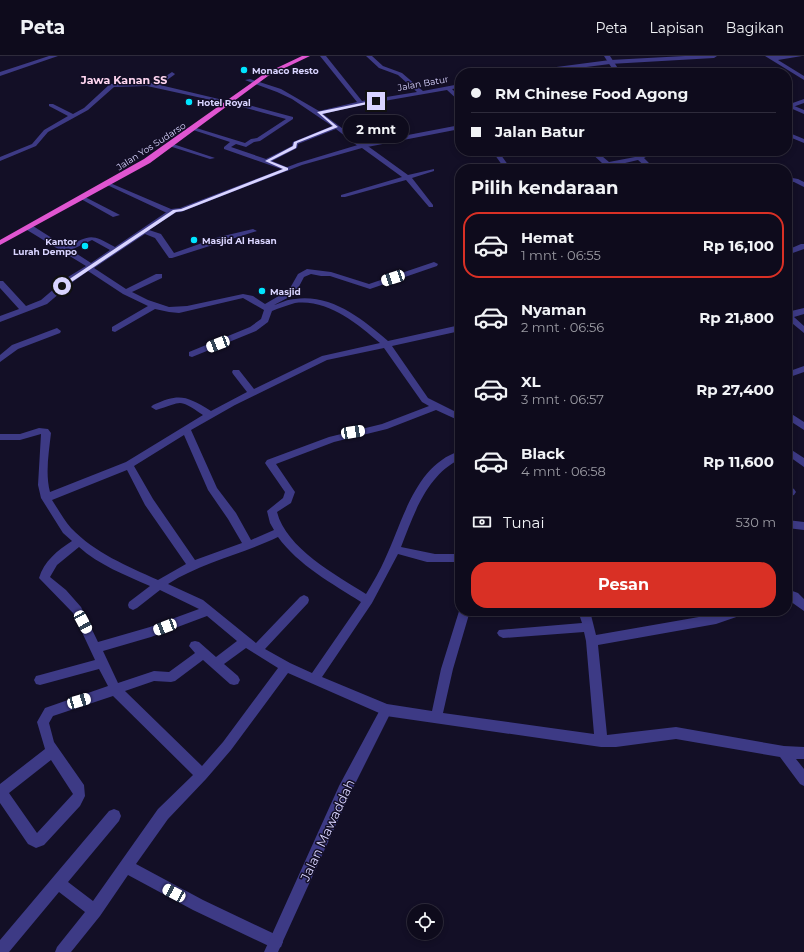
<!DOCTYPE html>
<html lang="id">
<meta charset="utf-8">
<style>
body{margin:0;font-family:Montserrat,sans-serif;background:#171425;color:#f1f3f6;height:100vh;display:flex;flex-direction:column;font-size:15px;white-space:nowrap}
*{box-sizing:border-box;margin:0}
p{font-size:13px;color:#9b9ba3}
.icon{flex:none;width:22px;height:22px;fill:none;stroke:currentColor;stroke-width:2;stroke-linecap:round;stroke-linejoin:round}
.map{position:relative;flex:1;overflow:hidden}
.drawer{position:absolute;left:455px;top:108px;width:337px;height:452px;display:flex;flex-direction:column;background:#0e0b1c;border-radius:16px;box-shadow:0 2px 6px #0003,0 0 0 1px #2e2b3b}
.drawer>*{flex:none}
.banner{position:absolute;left:455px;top:12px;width:337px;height:88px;border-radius:16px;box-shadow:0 2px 6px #0003,0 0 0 1px #2e2b3b;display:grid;align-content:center;height:88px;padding:0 16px;background:#0e0b1c}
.tools{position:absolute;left:407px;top:848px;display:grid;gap:8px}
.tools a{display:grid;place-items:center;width:36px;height:36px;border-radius:50%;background:#0e0b1c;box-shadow:0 2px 6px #0003,0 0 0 1px #2e2b3b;font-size:20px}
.end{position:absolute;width:18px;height:18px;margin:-9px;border:5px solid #d9d4ff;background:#111;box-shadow:0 0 0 2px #111}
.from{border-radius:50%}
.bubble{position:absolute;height:28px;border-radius:14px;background:#0e0b1c;box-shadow:0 2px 6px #0003,0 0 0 1px #2e2b3b;font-size:13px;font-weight:700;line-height:28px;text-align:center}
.car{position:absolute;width:12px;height:24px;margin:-12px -6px;border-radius:5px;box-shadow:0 0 3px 1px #0007;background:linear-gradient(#fff 24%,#345 0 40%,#fff 0 76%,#345 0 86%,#fff 0)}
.banner b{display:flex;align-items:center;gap:14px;height:38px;font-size:15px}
.banner b+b{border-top:1px solid #2e2b3b}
.banner i{width:10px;height:10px;background:#f1f3f6}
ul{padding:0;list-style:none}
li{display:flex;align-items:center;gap:12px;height:66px;margin:0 8px 6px;padding:0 8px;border:2px solid transparent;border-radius:16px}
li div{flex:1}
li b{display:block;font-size:15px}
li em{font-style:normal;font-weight:700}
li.selected{border-color:#d93025}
li>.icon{width:36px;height:36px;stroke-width:1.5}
h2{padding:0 16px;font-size:18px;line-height:48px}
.pay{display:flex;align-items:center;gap:10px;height:44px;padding:0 16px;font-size:15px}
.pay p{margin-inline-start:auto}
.primary-button{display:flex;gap:8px;margin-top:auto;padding:8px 16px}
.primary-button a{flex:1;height:46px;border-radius:16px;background:#d93025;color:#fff;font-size:16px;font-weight:700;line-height:46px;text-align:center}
header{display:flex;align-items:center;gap:24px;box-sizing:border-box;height:56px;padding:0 20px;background:#0e0b1c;border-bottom:1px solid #2e2b3b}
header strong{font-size:19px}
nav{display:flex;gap:22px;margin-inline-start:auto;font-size:14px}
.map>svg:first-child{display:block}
</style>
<header>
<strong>Peta</strong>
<nav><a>Peta</a><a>Lapisan</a><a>Bagikan</a></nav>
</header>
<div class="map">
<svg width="804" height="896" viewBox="0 0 804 896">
<rect width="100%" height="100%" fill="#130f26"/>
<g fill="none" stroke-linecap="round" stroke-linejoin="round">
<path fill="#3d3a85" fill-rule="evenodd" d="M49,0H58L0,20V16Z
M320,0H326L362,45L417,36L398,19L379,12L366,0H372L383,10L402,17L423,35L460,28V32L452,33L460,41V46L447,34L361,49L323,58L362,87L365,88L408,119L434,113V115L412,122L433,149V151H429L406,124L345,141H341V139L402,121L362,92L359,91L336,73L298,88L297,92L272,105L289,112V114L287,115L224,93V91L230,86L190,73L193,71L245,87L251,83L257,82L286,63L228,47V45L230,44L293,61V63L260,85L254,86L246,91L236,88L231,91L266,103L292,90L293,86L332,70L292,43L277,36L245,24L250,23L281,33L319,55L357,46Z
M685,0H717L714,2L610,8L539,17H523L526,15L610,4Z
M765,0H802L778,4L804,20V24Z
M172,16L175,18L174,19L160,29L223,44L220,46L147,30L114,31L88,54L48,76L36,90L0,105V101L32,88L44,74L68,60L49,50V48H53L73,58L84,52L110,28L147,26L154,28Z
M788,49H792L804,54V58L788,51Z
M787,76L804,83V87L787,80Z
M169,88H173L215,102L210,103L169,90Z
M492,95H498L511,113H505Z
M589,95H596L609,106L635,101L629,95H636L641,99L649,95H657L644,102L655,113H648L638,104L608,111L580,113L602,107Z
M787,121L798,123L804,126V131L794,126L787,125Z
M81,141H85L120,159L113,161L81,143Z
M171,153L178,155L149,174L161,178L174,197L219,181L253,173L257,175L172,202H169L155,182L145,178L94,212L126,233L156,218H162V222L132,236L148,244L169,251L187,250L243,238L253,240L265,248L289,234L298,218L307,213L331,216L369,228L434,206L438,208L437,210L370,233L330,220H321L311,218L304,221L295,238L274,249C281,247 288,243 295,243C332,238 362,263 388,285L460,269V275L392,290L428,342L460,358V365L436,354L387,373L334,386L276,408L295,436L291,447L277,456C286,492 336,519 366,538C373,526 380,515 385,503C403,465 415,409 460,395V403C426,420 414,458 401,491L435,498H460V506H427L398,498L372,547L322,621L387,648L432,655L441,613L460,552V555H470L453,613L443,657L594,678L586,585L584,576L503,582L499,580L497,577L499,574L582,567L578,555H590L596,579L716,558L726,555H747L745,558L716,568L598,589L607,679L676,671L784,690L804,691V703H796L804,713V730L800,728L780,701L676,683L616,691H601L386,660L288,617L231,694L206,723L168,763L136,808L203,844L281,881L283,886L281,891L276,893L271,891L193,854L128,819L100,860L71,896H55L57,891L85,856L59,836L9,896H0V884L109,755L114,753L119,755L121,760L119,765L68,826L93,845L158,753L193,719L113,640L53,660L49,667L54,686L84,729L85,740L80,750L44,789L36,792L28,788L0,747V728L45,693L37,666L45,652L108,630L99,613L40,629L36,628L34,624L36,620L40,619L95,604L73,557L39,522C44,505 57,495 72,485L63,477L41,442L38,429L41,378L20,384H0V378H20L39,372L48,373L51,377C49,396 45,417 50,436L126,406L203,359C177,342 184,346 156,354L151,351L153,349C180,337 186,340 211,355L247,336L233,318L232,316L233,314H239L254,333L322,300L380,287C356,267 328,243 295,247C288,249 279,252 272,255L268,266L256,275L192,301L189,300V296L250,271L261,263L264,254L243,242L179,257L169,256L155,253L115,276L112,275V271L148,250L123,238L88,215L74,225L47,248L0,266V260L19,253L0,232V225H3L26,250L41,244L68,221L86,210L27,174V170H33L66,191C91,179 90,177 115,191ZM92,184L110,194L91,207L71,194ZM384,292L422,346L429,350L382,368L329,381L267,404L265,407L267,410L285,436L283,442L267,455L270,467L274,474L251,484L236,457L217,432L191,374L235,349L327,304ZM184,379L208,434L228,463L242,487L195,504L153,443L134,410ZM127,414L145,449L186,508L158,524C127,510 95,497 71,472C64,464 58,453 52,444ZM278,481C298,509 333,528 361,546L312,617L290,607L265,593L308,547L309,544L308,541L304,539L300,541L256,587L203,544L168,528C202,506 243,498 278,481ZM79,491C99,509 125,519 150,530L129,546L128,549L129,552L133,554L137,552L160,534L199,553L150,571L98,586L81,551L66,534L50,521L57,509ZM207,560L237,585L216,601L199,586L195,585L191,586L189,590L195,597L169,616L154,615L118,627L103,595L151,581ZM246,592L278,612L223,686L202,710L125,635L154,625L171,626L175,625L203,604L230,628L234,629L238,628L240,624L238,620L224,608ZM51,704L73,738L37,777L9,737Z
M801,188H804V193L787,199V194Z
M804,252V258L794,261L804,270V277L787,263V256Z
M57,272L61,275L60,277L18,293L0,306V299L12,289Z
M804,310V316L787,322V316Z
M787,355L804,366V374L787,363Z
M787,391L804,402V411L787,399Z
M787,429L794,433L796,436L794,439L791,440L787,438Z
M787,464L804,466V474L787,472Z
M787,533L798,537L804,543V555L787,543Z"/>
<path fill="#3d3a85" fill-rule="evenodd" d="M604,0H610L621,17H615Z
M804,43V47L787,53V49Z
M460,69V73L362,92L302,109L181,156L167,157L105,128L110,127L171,153L180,152L298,107L361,88Z
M386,648L390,650L392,654L349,740L278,896H264L339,730L382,650Z"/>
<path fill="#e055d1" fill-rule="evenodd" d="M302,0H310L268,20L150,107L0,189V184L144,103L264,18Z"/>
</g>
<path fill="#d9d4ff" d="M376,44L377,46L322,58L338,71L297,87L296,92L270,105L288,112V114L183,155L176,156L64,231L59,230L173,154L181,153L283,113L265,105L293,90L294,86L333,70L317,56Z"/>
<g fill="#00e5ff" stroke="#130f26" stroke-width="1.5">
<circle cx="244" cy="14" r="4"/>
<circle cx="189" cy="46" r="4"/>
<circle cx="194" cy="184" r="4"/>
<circle cx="85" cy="190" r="4"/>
<circle cx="262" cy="235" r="4"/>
</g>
<g text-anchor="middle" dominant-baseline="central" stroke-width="3" stroke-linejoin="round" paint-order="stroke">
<g font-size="9" font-weight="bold" fill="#d9d4ff" stroke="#130f26" text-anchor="start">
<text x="252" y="14">Monaco Resto</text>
<text x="197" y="46">Hotel Royal</text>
<text x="202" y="184">Masjid Al Hasan</text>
<text x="77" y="185" text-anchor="end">Kantor<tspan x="77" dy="10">Lurah Dempo</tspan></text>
<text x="270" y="235">Masjid</text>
</g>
<g font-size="9" fill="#d9d4ff" stroke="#130f26">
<text transform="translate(423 27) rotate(-10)">Jalan Batur</text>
<text transform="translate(151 90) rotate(-33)">Jalan Yos Sudarso</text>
</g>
<g font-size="11" font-weight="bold" fill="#ffd6f0" stroke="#130f26">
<text x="124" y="24">Jawa Kanan SS</text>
</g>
<g font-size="13" fill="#d9d4ff" stroke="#130f26">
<text transform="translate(327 774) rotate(-65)">Jalan Mawaddah</text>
</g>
</g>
</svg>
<div class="tools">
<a><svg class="icon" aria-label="locate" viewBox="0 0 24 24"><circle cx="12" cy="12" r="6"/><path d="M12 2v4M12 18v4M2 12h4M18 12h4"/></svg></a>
</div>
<i class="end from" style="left:62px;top:230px"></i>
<i class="end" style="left:376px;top:45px"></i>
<div class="bubble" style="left:343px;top:59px;width:66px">2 mnt</div>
<i class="car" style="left:393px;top:222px;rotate:252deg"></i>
<i class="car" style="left:218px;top:288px;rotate:249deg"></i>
<i class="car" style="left:353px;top:376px;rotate:81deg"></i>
<i class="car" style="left:83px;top:566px;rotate:152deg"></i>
<i class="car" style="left:165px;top:571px;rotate:249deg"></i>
<i class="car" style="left:79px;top:645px;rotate:74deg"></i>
<i class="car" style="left:174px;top:837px;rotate:298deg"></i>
<div class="banner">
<b><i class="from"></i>RM Chinese Food Agong</b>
<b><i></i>Jalan Batur</b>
</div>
<section class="drawer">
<h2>Pilih kendaraan</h2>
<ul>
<li class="selected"><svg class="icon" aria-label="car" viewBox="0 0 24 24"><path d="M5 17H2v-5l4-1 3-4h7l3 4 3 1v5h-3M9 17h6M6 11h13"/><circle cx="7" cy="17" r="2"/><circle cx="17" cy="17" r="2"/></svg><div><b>Hemat</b><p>1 mnt · 06:55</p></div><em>Rp 16,100</em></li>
<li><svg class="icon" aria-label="car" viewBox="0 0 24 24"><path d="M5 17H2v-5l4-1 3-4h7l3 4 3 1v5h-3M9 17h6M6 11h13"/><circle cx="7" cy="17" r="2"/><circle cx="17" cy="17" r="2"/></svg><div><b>Nyaman</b><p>2 mnt · 06:56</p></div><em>Rp 21,800</em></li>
<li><svg class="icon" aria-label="car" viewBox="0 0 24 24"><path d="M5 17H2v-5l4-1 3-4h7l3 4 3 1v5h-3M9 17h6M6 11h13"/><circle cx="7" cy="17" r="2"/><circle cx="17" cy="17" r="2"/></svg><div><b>XL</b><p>3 mnt · 06:57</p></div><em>Rp 27,400</em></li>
<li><svg class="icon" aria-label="car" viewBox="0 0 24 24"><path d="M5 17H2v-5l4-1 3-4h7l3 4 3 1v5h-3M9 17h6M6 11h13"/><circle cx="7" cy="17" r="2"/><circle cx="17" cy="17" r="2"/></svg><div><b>Black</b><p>4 mnt · 06:58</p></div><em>Rp 11,600</em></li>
</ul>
<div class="pay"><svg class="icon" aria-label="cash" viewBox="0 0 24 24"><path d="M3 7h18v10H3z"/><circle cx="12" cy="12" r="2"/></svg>Tunai<p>530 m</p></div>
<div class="primary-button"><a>Pesan</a></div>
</section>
</div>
